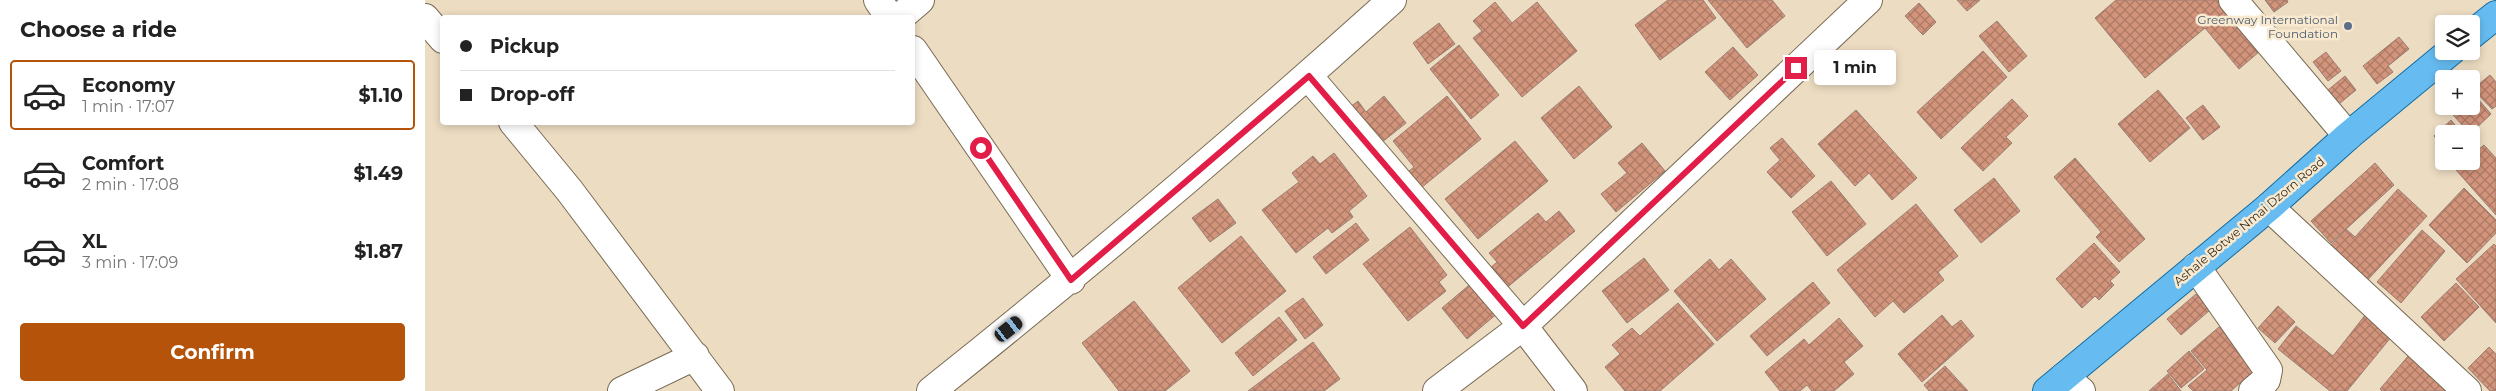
<!DOCTYPE html>
<meta charset="utf-8">
<style>
body{margin:0;font-family:Montserrat,sans-serif;background:#f2f2f2;color:#222;height:100vh;display:flex;flex-direction:column;font-size:19px;white-space:nowrap}
*{box-sizing:border-box;margin:0}
p{font-size:16px;color:#767676}
.icon{flex:none;width:28px;height:28px;fill:none;stroke:currentColor;stroke-width:2;stroke-linecap:round;stroke-linejoin:round}
.map{position:relative;flex:1;overflow:hidden}
.details{display:flex;flex-direction:column;background:#fff;width:425px}
.details>*{flex:none}
.hud{position:absolute;left:15px;top:15px;width:475px;height:110px;border-radius:5px;box-shadow:0 2px 8px #0003;display:grid;align-content:center;height:110px;padding:0 20px;background:#fff}
.fabs{position:absolute;left:2010px;top:15px;display:grid;gap:10px}
.fabs a{display:grid;place-items:center;width:45px;height:45px;border-radius:5px;background:#fff;box-shadow:0 2px 8px #0003;font-size:25px}
.end{position:absolute;width:22px;height:22px;margin:-11px;border:6px solid #e11d48;background:#fff;box-shadow:0 0 0 2px #fff}
.from{border-radius:50%}
.bubble{position:absolute;height:35px;border-radius:5px;background:#fff;box-shadow:0 2px 8px #0003;font-size:16px;font-weight:700;line-height:35px;text-align:center}
.car{position:absolute;width:15px;height:30px;margin:-15px -8px;border-radius:6px;box-shadow:0 0 4px 1px #0007;background:linear-gradient(#222 24%,#8ab4d8 0 40%,#222 0 76%,#8ab4d8 0 86%,#222 0)}
.hud b{display:flex;align-items:center;gap:18px;height:48px;font-size:19px}
.hud b+b{border-top:1px solid #e0e0e0}
.hud i{width:12px;height:12px;background:#222}
ul{padding:0;list-style:none}
li{display:flex;align-items:center;gap:15px;height:70px;margin:0 10px 8px;padding:0 10px;border:2px solid transparent;border-radius:5px}
li div{flex:1}
li b{display:block;font-size:19px}
li em{font-style:normal;font-weight:700}
li.selected{border-color:#b45309}
li>.icon{width:45px;height:45px;stroke-width:1.5}
h2{padding:0 20px;font-size:22px;line-height:60px}
.primary-button{display:flex;gap:10px;margin-top:auto;padding:10px 20px}
.primary-button a{flex:1;height:58px;border-radius:5px;background:#b45309;color:#fff;font-size:20px;font-weight:700;line-height:58px;text-align:center}
main{display:flex;flex:1;min-height:0}
.map>svg:first-child{display:block}
</style>
<main>
<section class="details">
<h2>Choose a ride</h2>
<ul>
<li class="selected"><svg class="icon" aria-label="car" viewBox="0 0 24 24"><path d="M5 17H2v-5l4-1 3-4h7l3 4 3 1v5h-3M9 17h6M6 11h13"/><circle cx="7" cy="17" r="2"/><circle cx="17" cy="17" r="2"/></svg><div><b>Economy</b><p>1 min · 17:07</p></div><em>$1.10</em></li>
<li><svg class="icon" aria-label="car" viewBox="0 0 24 24"><path d="M5 17H2v-5l4-1 3-4h7l3 4 3 1v5h-3M9 17h6M6 11h13"/><circle cx="7" cy="17" r="2"/><circle cx="17" cy="17" r="2"/></svg><div><b>Comfort</b><p>2 min · 17:08</p></div><em>$1.49</em></li>
<li><svg class="icon" aria-label="car" viewBox="0 0 24 24"><path d="M5 17H2v-5l4-1 3-4h7l3 4 3 1v5h-3M9 17h6M6 11h13"/><circle cx="7" cy="17" r="2"/><circle cx="17" cy="17" r="2"/></svg><div><b>XL</b><p>3 min · 17:09</p></div><em>$1.87</em></li>
</ul>
<div class="primary-button"><a>Confirm</a></div>
</section>
<div class="map">
<svg width="2071" height="391" viewBox="0 0 2071 391">
<defs>
<pattern id="building-cross-hatch" width="8" height="8" patternUnits="userSpaceOnUse" patternTransform="scale(1.25)"><rect width="8" height="8" fill="#d3947c"/><path d="M0 0l8 8M0 8l8-8" fill="none" stroke="#ac7965"/></pattern>
</defs>
<rect width="100%" height="100%" fill="#ecdcc2"/>
<path fill="url(#building-cross-hatch)" stroke="#9b7e73" d="M1243,0H1278L1291,18L1235,60L1210,25Z
M1283,0H1347L1360,16L1322,48Z
M1532,0H1555L1542,11Z
M1691,0H1793L1835,51L1814,69L1780,28L1720,78L1670,18Z
M1840,0H1862L1863,2L1849,12Z
M1070,2L1087,23L1112,2L1152,51L1097,97L1048,38L1057,31L1048,21Z
M1494,3L1511,22L1498,35L1480,16Z
M1572,21L1602,56L1584,72L1554,36Z
M1014,23L1030,44L1003,64L988,43Z
M1974,37L1984,49L1963,66L1968,72L1952,84L1938,66Z
M1034,45L1074,95L1046,119L1005,69Z
M1308,47L1333,75L1305,100L1280,72Z
M1558,51L1582,77L1516,139L1492,112Z
M1901,52L1916,71L1903,81L1888,62Z
M2065,75L2071,82V106L2067,109L2048,89Z
M1920,76L1931,90L1914,104L1903,90Z
M1154,86L1187,127L1149,159L1116,118Z
M1733,90L1765,128L1725,162L1693,124Z
M2046,91L2066,114L2045,134L2022,108L2046,106Z
M959,96L981,123L951,147L921,110L933,101L941,112Z
M1022,96L1056,139L996,188L983,172L989,167L968,141Z
M1587,99L1603,116L1581,137L1587,143L1558,171L1536,148Z
M1778,105L1795,127L1778,140L1761,118Z
M1431,110L1492,178L1467,200L1444,173L1430,186L1393,144Z
M2026,120L2035,131L2032,134H2019L2018,146L2009,136Z
M1357,138L1390,176L1366,198L1342,172L1355,160L1345,148Z
M1090,141L1123,181L1053,239L1020,199Z
M1217,143L1240,171L1191,212L1176,194L1202,173L1193,163Z
M2059,145L2071,158V215L2031,170L2041,161H2046V156Z
M909,153L942,196L924,211L928,217L907,233L903,228L871,253L837,210L874,182L867,173L888,156L895,164Z
M1650,158L1720,239L1694,262L1671,237L1676,232L1629,177Z
M1950,163L1969,185L1906,243L1886,221Z
M1569,178L1595,211L1556,243L1529,210Z
M1406,181L1441,224L1402,256L1367,212Z
M2039,188L2071,220V233L2042,263L2004,225Z
M1973,189L2002,216L1938,285L1901,250L1921,229L1930,237Z
M793,199L811,223L785,242L767,218Z
M1491,204L1533,256L1513,272L1519,280L1479,313L1468,301L1450,317L1412,270Z
M1134,211L1150,231L1079,290L1063,270L1072,262L1064,253L1113,213L1121,222Z
M931,223L944,240L901,274L888,257Z
M985,227L1022,275L1014,282L1021,291L983,321L938,264Z
M1997,230L2020,251L1976,303L1952,282Z
M816,236L861,291L797,343L753,288Z
M1669,243L1695,272L1685,281L1689,285L1674,300L1670,296L1657,308L1631,279Z
M2069,244L2071,246V323L2031,279Z
M1219,258L1244,290L1202,323L1177,291Z
M1285,259L1294,270L1306,259L1341,299L1292,341L1249,291Z
M1049,281L1074,312L1042,339L1017,308Z
M1388,282L1405,303L1342,356L1325,336Z
M2031,283L2054,307L2019,341L1996,317Z
M1771,294L1785,310L1756,335L1742,319Z
M878,298L898,325L880,339L860,311Z
M709,301L765,371L740,391H694L657,343Z
M1253,303L1289,344L1235,391H1200L1180,367L1195,354L1187,345L1207,328L1215,336Z
M1853,306L1870,322L1850,343L1833,328Z
M1941,314L1967,336L1922,391H1905L1853,349L1871,326L1908,356Z
M1517,315L1527,327L1536,320L1549,336L1497,382L1473,354Z
M854,317L872,340L828,376L810,353Z
M1414,318L1438,346L1419,362L1429,374L1409,391H1387L1382,385L1375,391H1355L1340,372L1379,339L1384,345Z
M1794,327L1830,370L1806,391H1768L1763,386L1782,370L1766,351Z
M888,342L915,379L899,391H823Z
M2064,347L2071,354V391H2065L2043,368Z
M1764,351L1779,369L1756,388L1742,371Z
M1984,355L2025,391H1957L1955,389Z
M1520,366L1543,391H1504L1499,385Z
M1743,374L1756,391H1724Z"/>
<g fill="none" stroke-linecap="round" stroke-linejoin="round">
<g stroke="#786a53" stroke-width="30">
<path id="minor" d="M453,0L465,18
M1808,0L1923,136
M0,18L18,39
M474,18L495,0
M488,50L646,280
M883,76L1098,326L1148,391
M88,122L144,190L295,391
M1844,207L2042,391
M1771,267L1843,370L1841,380L1828,391
M1639,377L1656,391
M197,391L270,356
M506,391C664,265 817,135 967,0
M1012,391L1098,326L1443,0"/>
</g>
<g stroke="#126da3" stroke-width="30">
<path id="major" d="M2046,35L2071,15
M1622,391L1844,207L1923,136L2026,51"/>
</g>
<use href="#minor" stroke="#fff" stroke-width="28"/>
<use href="#major" stroke="#66bcf1" stroke-width="28"/>
</g>
<g fill="none" stroke-linecap="round" stroke-linejoin="round">
<path stroke="#e11d48" stroke-width="6" d="M556,148L646,280L884,76L1098,326L1371,68"/>
</g>
<circle fill="#5c6f8a" stroke="#f9e9ce" stroke-width="2" cx="1923" cy="26" r="5"/>
<g text-anchor="middle" dominant-baseline="central" stroke-width="5" stroke-linejoin="round" paint-order="stroke">
<g font-size="12" fill="#4e5e75" stroke="#f9e9ce" text-anchor="end">
<text x="1913" y="19">Greenway International<tspan x="1913" dy="14">Foundation</tspan></text>
</g>
<g font-size="12" fill="#342d23" stroke="#f9e9ce">
<text transform="translate(1824 221) rotate(-40)">Ashale Botwe Nmai Dzorn Road</text>
</g>
</g>
</svg>
<div class="fabs">
<a><svg class="icon" aria-label="layers" viewBox="0 0 24 24"><path d="M12 4l9 5-9 5-9-5zM3 14l9 5 9-5"/></svg></a>
<a>+</a>
<a>−</a>
</div>
<i class="end from" style="left:556px;top:148px"></i>
<i class="end" style="left:1371px;top:68px"></i>
<div class="bubble" style="left:1389px;top:50px;width:82px">1 min</div>
<i class="car" style="left:584px;top:329px;rotate:52deg"></i>
<div class="hud">
<b><i class="from"></i>Pickup</b>
<b><i></i>Drop-off</b>
</div>
</div>
</main>
